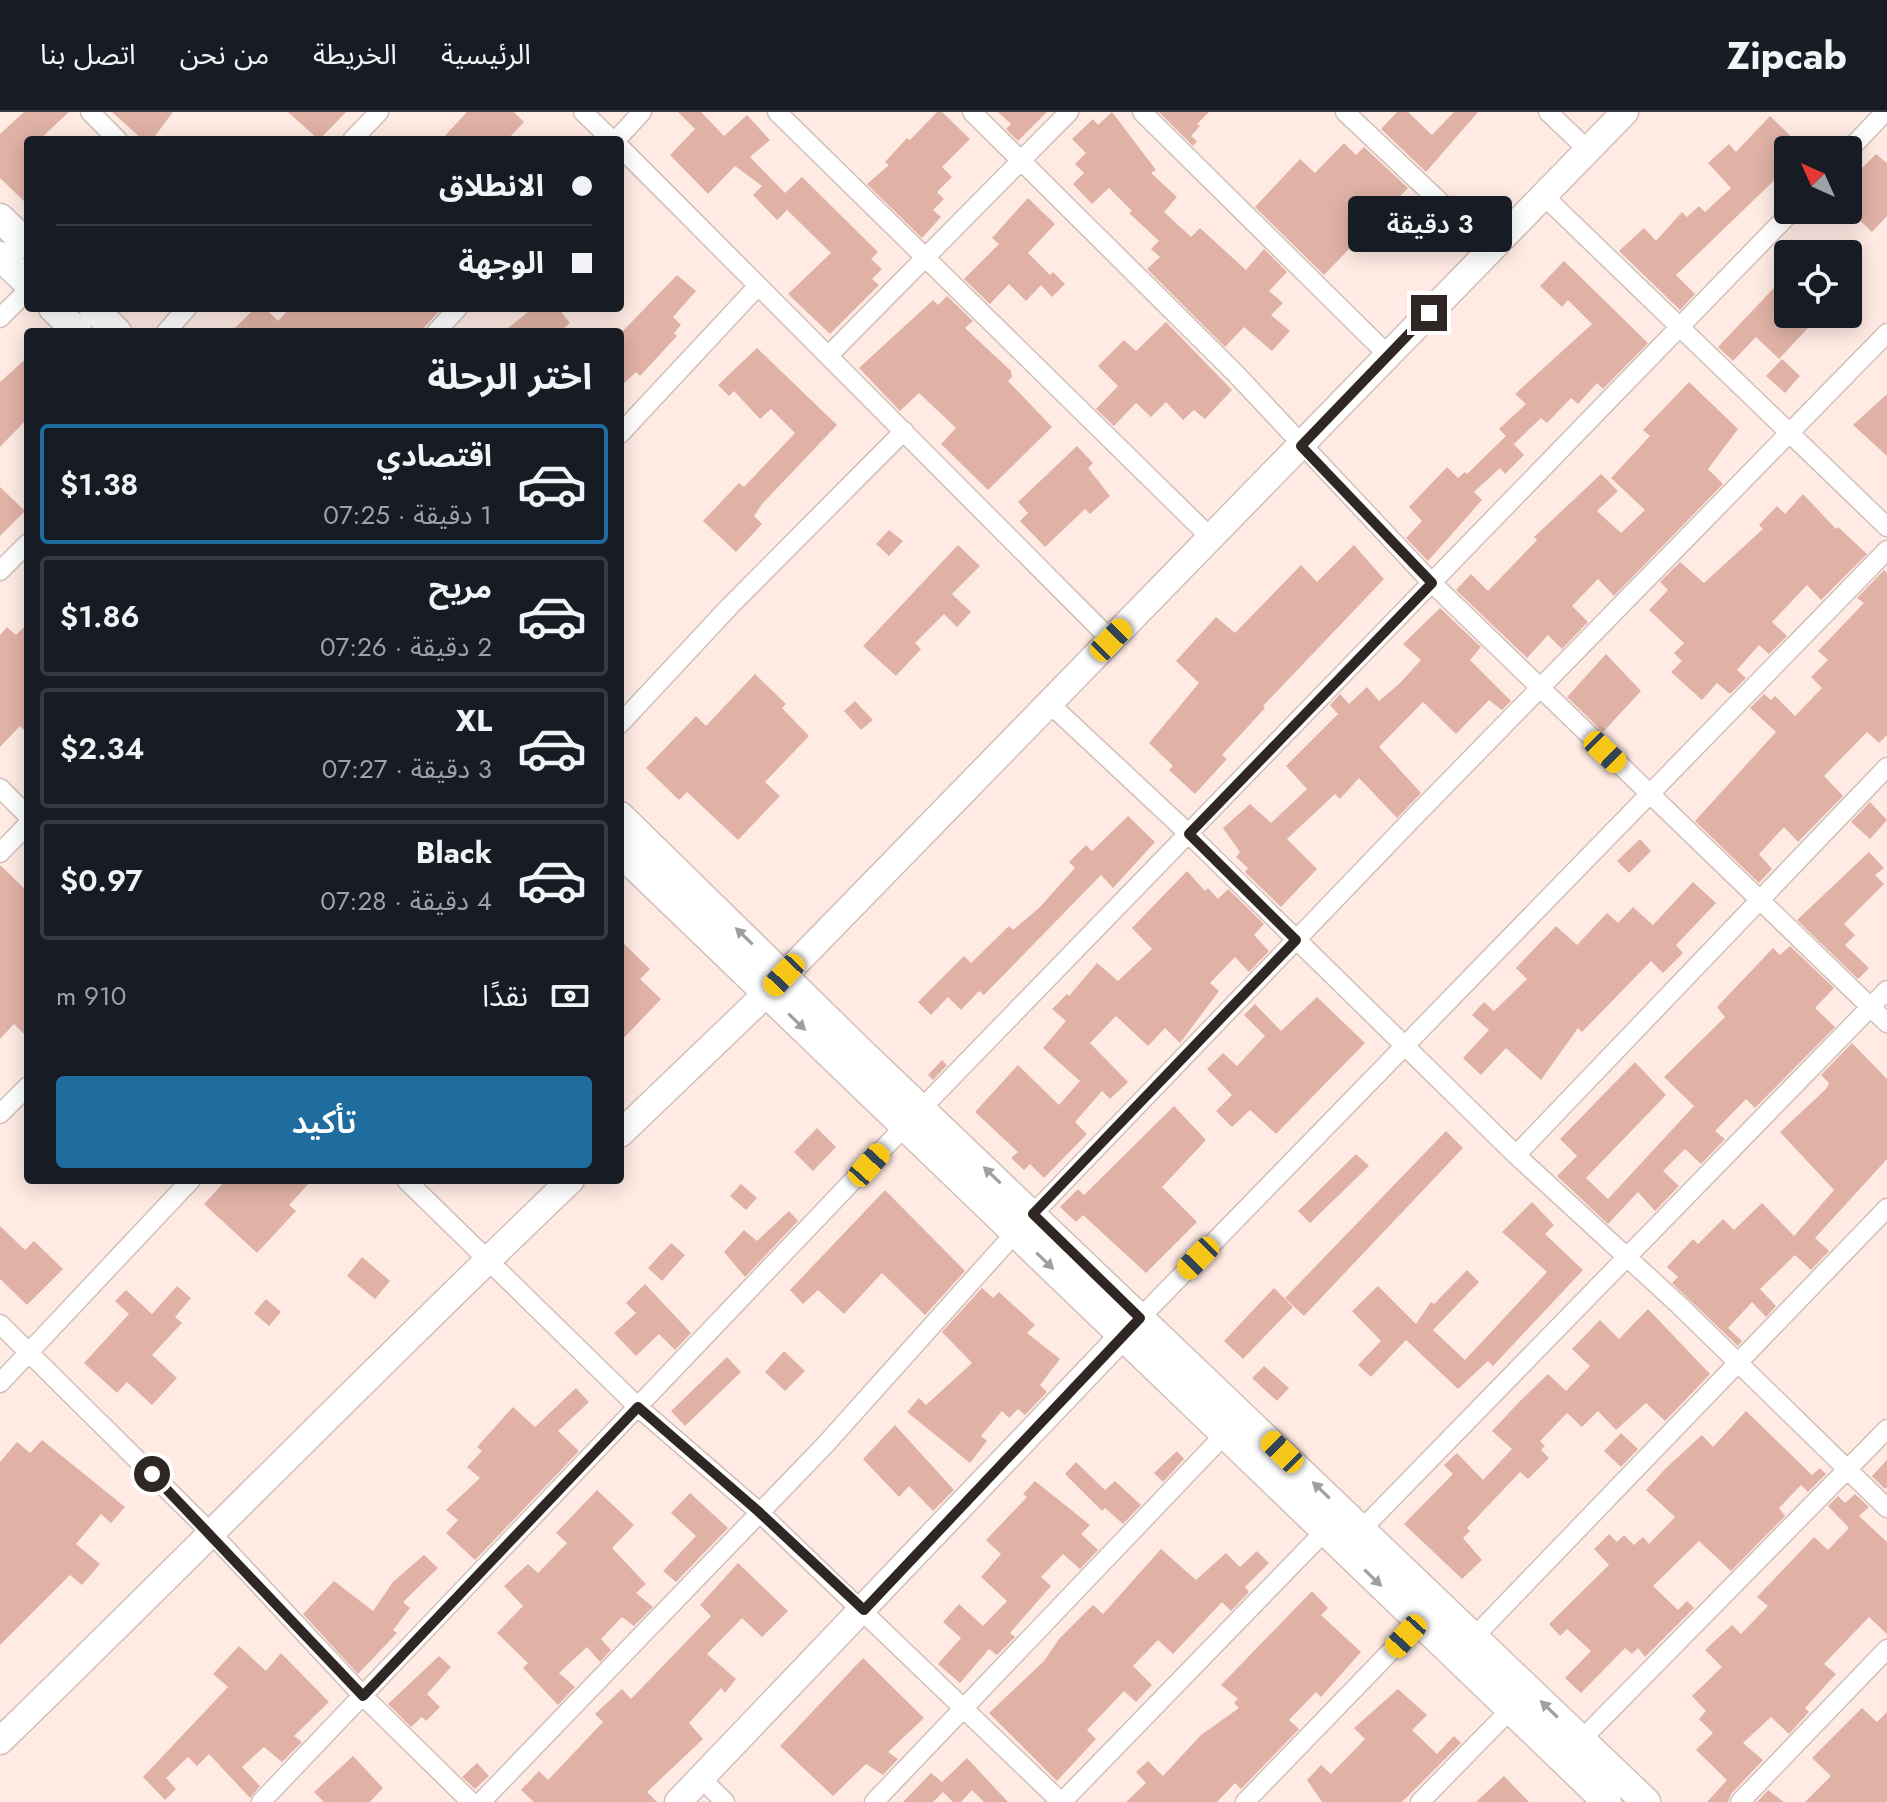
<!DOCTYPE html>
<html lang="ar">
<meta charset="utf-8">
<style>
body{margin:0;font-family:Jost,"Noto Sans Arabic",sans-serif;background:#242831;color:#f1f3f6;direction:rtl;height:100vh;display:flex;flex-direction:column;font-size:30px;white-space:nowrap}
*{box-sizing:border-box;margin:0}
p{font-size:26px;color:#9ea1a6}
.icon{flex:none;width:44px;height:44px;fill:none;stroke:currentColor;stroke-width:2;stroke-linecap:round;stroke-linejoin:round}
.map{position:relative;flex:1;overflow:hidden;direction:ltr}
.details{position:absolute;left:24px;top:216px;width:600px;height:856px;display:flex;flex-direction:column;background:#171b24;border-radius:8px;box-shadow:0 4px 20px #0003;direction:rtl}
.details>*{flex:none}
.top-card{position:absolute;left:24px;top:24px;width:600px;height:176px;border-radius:8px;box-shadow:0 4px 20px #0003;direction:rtl;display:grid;align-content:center;height:176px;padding:0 32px;background:#171b24}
.needle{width:52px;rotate:315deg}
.fabs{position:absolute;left:1774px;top:24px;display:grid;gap:16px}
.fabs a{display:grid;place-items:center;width:88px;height:88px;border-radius:8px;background:#171b24;box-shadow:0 4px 20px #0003;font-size:40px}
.end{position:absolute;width:36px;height:36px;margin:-18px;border:10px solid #2e2724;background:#fff;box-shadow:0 0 0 4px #fff}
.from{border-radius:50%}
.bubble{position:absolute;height:56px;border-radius:8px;background:#171b24;box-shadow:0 4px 20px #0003;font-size:26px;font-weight:600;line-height:56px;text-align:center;direction:rtl}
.car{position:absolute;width:24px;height:48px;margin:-24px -12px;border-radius:10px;box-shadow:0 0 6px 2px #0007;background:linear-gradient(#f5c518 24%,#345 0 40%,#f5c518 0 76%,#345 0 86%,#f5c518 0)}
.top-card b{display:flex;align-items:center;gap:28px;height:76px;font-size:30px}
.top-card b+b{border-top:2px solid #363941}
.top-card i{width:20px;height:20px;background:#f1f3f6}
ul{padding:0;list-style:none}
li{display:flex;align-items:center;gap:24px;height:120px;margin:0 16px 12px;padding:0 16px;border:4px solid #363941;border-radius:8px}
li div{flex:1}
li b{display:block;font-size:30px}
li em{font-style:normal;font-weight:600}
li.on{border-color:#1f6d9f}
li>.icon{width:72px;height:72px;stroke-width:1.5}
h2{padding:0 32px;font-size:36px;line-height:96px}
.pay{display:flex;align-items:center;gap:20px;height:88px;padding:0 32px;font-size:30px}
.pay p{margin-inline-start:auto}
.button{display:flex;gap:16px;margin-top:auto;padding:16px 32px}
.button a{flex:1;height:92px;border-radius:8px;background:#1f6d9f;color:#fff;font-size:32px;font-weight:600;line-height:92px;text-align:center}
header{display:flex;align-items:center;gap:48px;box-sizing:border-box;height:112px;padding:0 40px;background:#171b24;border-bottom:2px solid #363941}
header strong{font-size:38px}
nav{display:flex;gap:44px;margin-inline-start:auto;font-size:28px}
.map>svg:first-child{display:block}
</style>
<header>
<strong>Zipcab</strong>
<nav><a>الرئيسية</a><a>الخريطة</a><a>من نحن</a><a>اتصل بنا</a></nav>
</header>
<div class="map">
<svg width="1887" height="1690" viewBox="0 0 1887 1690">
<rect width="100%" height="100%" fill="#ffebe4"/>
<path fill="#e0b2a6" d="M24,0H69L39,28H28V93L0,66V22Z
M112,0H173L152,28H143Z
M288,0H346L319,28Z
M467,0H514L524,10L507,28H441Z
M678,0H701L724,24L747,3L770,28L750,45L785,81L802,65L878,140L871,147L882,157L872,167L879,173L830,222L788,182L831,141L787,98L777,108L753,83L762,74L735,54L708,82L670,43L695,17Z
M937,0H942L970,27L942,55L952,65L937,80L944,87L933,98L941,105L922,126L867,72L889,53L885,50L907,26L910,28Z
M998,0H1047L1018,29L1006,17L1011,12Z
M1112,0L1156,58L1151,61L1177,85L1164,100L1191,125L1200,116L1246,158L1264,137L1287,160L1269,179L1283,191L1271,203L1290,219L1272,239L1244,215L1225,235L1147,157L1160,145L1151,137L1159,129L1129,101L1132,99L1109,76L1092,92L1073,72L1084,61L1075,52L1086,41L1072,27L1093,7L1098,13Z
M1159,0H1209L1197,12L1200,14L1191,24L1197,29L1193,34Z
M1397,0H1408L1432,23L1454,0H1478L1426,60L1381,17Z
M1770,4L1805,38H1788V55L1676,163L1695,182L1680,198L1619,139L1644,116L1656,129L1682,100L1687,105L1699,94L1705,100L1731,76L1708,51L1729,32L1736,40Z
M1344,31L1356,43L1364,35L1408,76L1324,163L1255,95L1300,47L1315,61Z
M1876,42L1887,51V104L1872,120L1848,97V70Z
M1028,86L1055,112L1028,141L1050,163L1053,160L1065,172L1052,185L1041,173L1026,189L1009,172L990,192L964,167L999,132L992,126Z
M1564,149L1648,231L1603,277L1597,271L1578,292L1571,286L1547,311L1541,306L1514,332L1499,317L1526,292L1515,282L1592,212L1568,188L1562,195L1540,174Z
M1788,161V202H1794L1808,216L1779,247L1756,225L1733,249L1718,235Z
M677,163L696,179L673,205L681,213L674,221L677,224L640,264L636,260L620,275V222Z
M947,184L973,209L965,216L1011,259L1012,265L1008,269L1052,315L988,378L941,332L956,316L919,281L900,299L859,256L933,188L938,193Z
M255,196H265L278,209L290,196H442L420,220H231Z
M533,196H558L570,211L559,220H503Z
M1166,210L1232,278L1205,307L1194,298L1183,308L1166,290L1151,305L1136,291L1114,314L1096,297L1118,274L1098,254L1124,228L1136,239Z
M757,236L837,313L762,392L754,404L762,412L736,440L703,409L739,371L744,375L795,321L771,297L760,307L734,279L729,284L718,273Z
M28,245V306L0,335V270Z
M1782,247L1800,264L1785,281L1766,264Z
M1689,270L1738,317L1708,357L1723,372L1614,484L1598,467L1572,494L1588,510L1562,537L1548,523L1527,546L1456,478L1471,462L1488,479L1537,428L1534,425L1601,362L1618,379L1597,399L1621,421L1645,398L1611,366L1650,324L1643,318Z
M1887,282V344L1853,313Z
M1506,324L1524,343L1505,362L1500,356L1474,380L1482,388L1428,449L1406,426L1422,409L1409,395L1447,355L1458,366L1465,360L1467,362Z
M1077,334L1093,351L1088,356L1110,384L1090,402L1085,397L1045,435L1020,409L1028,401L1018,390Z
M0,375L25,399L0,424Z
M1803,382L1836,417L1838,415L1867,442L1821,488L1807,473L1772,510L1787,524L1769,542L1759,533L1737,558L1746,566L1730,582L1717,571L1702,588L1671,560L1682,549L1674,541L1684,531L1649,498L1668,478L1660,470L1680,450L1704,471L1763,417L1759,413L1777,394L1785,402Z
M889,418L903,429L889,444L876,432Z
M958,433L980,454L952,482L971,500L957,515L944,502L915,531L921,537L896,564L863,534Z
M1354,433L1384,467L1263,594L1265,596L1222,643L1227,647L1195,682L1169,658L1173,654L1149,631L1199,571L1176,549L1216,505L1235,521L1301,453L1317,470Z
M1884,458L1887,461V623L1879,631L1867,620L1824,664L1843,684L1798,730L1784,715L1759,742L1772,757L1759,771L1695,709L1776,620L1750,596L1764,582L1771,588L1775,584L1795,604L1822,576L1811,565L1828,548L1818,539L1864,491L1857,486Z
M1440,496L1481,535L1470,548L1511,589L1502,598L1489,588L1456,622L1423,590L1379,635L1421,681L1397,706L1359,666L1340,687L1335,682L1287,727L1317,757L1281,795L1245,760L1248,756L1236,745L1240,740L1223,716L1250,692L1271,711L1307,677L1286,654L1338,602L1330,593L1340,582L1349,592L1367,575L1379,589L1399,572L1421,548L1403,532Z
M28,511V622L20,614L0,635V523L7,515L16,523Z
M1606,542L1641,579L1603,620L1567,585Z
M755,562L786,592L782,596L809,624L765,670L780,684L738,728L687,680L679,688L646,656L696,604L706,614Z
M855,589L873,608L861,618L844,599Z
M1870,690L1887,708L1870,727L1851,710Z
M1128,704L1155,730L1113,776L1101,763L984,883L979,879L961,898L948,885L931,903L918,890L964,844L971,851L1009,814L1013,818L1039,796L1075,756L1069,750L1086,733L1092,739Z
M1640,727L1651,739L1629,761L1617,749Z
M1869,740L1884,756L1875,763L1884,772L1844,812L1855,823L1845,833L1869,856L1858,867L1797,808Z
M0,753L28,780V926L14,912L0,927Z
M1187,759L1205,779L1208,776L1218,787L1228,777L1264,812L1254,823L1269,839L1249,860L1235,845L1210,871L1219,879L1180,931L1165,916L1148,934L1116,904L1090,931L1128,970L1110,987L1102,979L1075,1010L1087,1022L1044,1066L1030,1052L1024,1058L1011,1046L1018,1040L975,1000L1018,953L1059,993L1080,969L1043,936L1066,909L1052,897L1067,882L1069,884L1097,851L1118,869L1152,837L1132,816Z
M1693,770L1716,791L1676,833L1683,841L1663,861L1651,849L1582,920L1578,916L1541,968L1506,936L1481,963L1463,946L1489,918L1472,903L1484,890L1494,899L1527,867L1516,856L1556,814L1577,833L1607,801L1618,811L1633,795L1653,813Z
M620,828L650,857L640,867L661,887L620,930Z
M1790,834L1834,876L1815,896L1835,915L1755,996L1746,987L1715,1019L1725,1027L1701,1052L1685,1037L1663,1059L1679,1074L1655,1099L1638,1080L1608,1112L1557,1064L1577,1044L1560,1027L1635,950L1666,983L1586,1066L1608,1087L1694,994L1664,965L1725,905L1717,895L1773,836L1780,843Z
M1317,885L1365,931L1276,1022L1250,998L1232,1015L1216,999L1232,983L1207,957L1223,941L1237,954L1265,924L1244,903L1255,892L1281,919Z
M1852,931L1887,967V1047L1815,1126L1829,1139L1811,1158L1795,1143L1760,1177L1776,1194L1766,1205L1752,1190L1728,1216L1742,1229L1738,1234L1672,1171L1678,1165L1667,1155L1693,1127L1698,1132L1723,1107L1734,1118L1762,1091L1794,1124L1834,1078L1780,1020L1826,977L1829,971L1821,963Z
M942,948L947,953L933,968L928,963Z
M1174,994L1206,1028L1162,1075L1197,1110L1146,1161L1083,1103L1076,1110L1060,1095L1078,1077L1084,1083Z
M817,1016L836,1035L813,1059L794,1040Z
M1446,1019L1463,1036L1304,1204L1285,1186Z
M1356,1042L1369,1054L1310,1111L1298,1099Z
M226,1068H312L289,1093L296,1099L257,1141L204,1092Z
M741,1072L757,1086L746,1098L730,1084Z
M885,1078L965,1159L925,1203L882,1161L844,1202L818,1178L803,1192L790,1178Z
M1532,1090L1554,1113L1545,1122L1583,1158L1493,1254L1488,1249L1458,1277L1406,1228L1371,1265L1358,1253L1381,1229L1352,1199L1378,1174L1416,1212L1431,1190L1434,1192L1467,1158L1479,1170L1433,1218L1465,1248L1547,1160L1502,1120Z
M789,1099L798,1109L745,1165L724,1140L744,1118L757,1129Z
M0,1114L25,1138L34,1129L63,1157L27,1193L0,1167Z
M671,1131L685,1143L662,1169L648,1156Z
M362,1145L390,1169L375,1187L347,1164Z
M645,1172L691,1221L675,1238L659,1222L636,1244L614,1221L636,1201L626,1191Z
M177,1174L191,1186L175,1205L182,1211L152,1243L177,1266L152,1293L127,1270L117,1281L84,1251L129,1202L115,1189L126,1178L152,1202Z
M982,1176L993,1186L999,1180L1035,1213L1027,1221L1060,1247L1040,1273L1047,1280L1025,1303L1018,1297L1009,1306L1002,1299L981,1324L987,1329L970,1351L907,1300L919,1286L926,1293L972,1251L942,1220Z
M1274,1176L1293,1195L1243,1247L1224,1229Z
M266,1187L281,1200L269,1214L254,1201Z
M1648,1197L1710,1262L1665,1309L1646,1291L1616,1318L1598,1299L1582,1315L1567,1301L1540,1329L1545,1334L1541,1338L1549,1346L1528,1367L1520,1360L1467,1416L1470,1419L1463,1426L1482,1448L1462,1467L1404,1412L1453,1362L1444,1353L1457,1341L1483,1368L1512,1337L1492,1319L1520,1289L1548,1262L1566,1279L1590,1254L1572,1237L1600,1208L1619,1227Z
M784,1239L805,1259L785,1279L765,1260Z
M727,1245L741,1260L685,1314L671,1299Z
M1264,1254L1289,1276L1277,1289L1252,1266Z
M576,1276L589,1290L558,1319L579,1339L475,1448L446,1421L458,1408L446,1398L480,1366L467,1355L482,1339L477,1335L513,1295L535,1315Z
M1746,1299L1812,1363L1820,1356L1826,1362L1808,1380L1801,1373L1779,1396L1785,1404L1731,1459L1699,1429L1653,1474L1678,1498L1687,1489L1694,1496L1645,1545L1638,1536L1632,1542L1625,1536L1581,1581L1565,1566L1591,1539L1567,1517L1560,1524L1549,1512L1609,1453L1594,1437L1609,1422L1617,1430L1624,1423L1634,1433L1643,1425L1649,1432L1675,1405L1646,1378L1666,1356L1702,1323L1713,1335Z
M895,1313L954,1378L933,1399L909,1374L899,1385L863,1347Z
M1621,1321L1638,1337L1621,1355L1604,1339Z
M42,1328L125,1395L111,1411L101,1402L76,1432L100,1452L82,1473L70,1463L0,1533V1350L17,1330L30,1341Z
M1177,1339L1184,1347L1163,1370L1154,1361Z
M1887,1348V1375L1885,1377L1872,1364Z
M1076,1350L1105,1378L1115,1369L1141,1393L1123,1412L1105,1396L1102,1399L1065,1362Z
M1035,1369L1090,1413L1081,1422L1098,1438L1080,1457L1063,1442L1041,1465L1051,1474L1010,1521L1015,1525L997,1543L989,1537L960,1571L938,1552L961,1526L943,1510L959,1492L983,1514L1007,1489L981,1465L1001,1442L986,1428L1027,1385L1023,1382Z
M597,1378L634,1413L612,1436L646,1472L636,1481L653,1495L634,1514L622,1505L601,1527L611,1538L600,1550L587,1535L559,1561L575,1575L558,1593L523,1556L528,1551L497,1521L523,1494L504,1474L528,1452L538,1461L567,1431L556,1421Z
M690,1381L728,1416L676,1470L663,1459L696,1424L671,1401Z
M1855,1382L1869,1395L1859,1404L1887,1430V1522L1869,1505L1824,1552L1836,1562L1805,1596L1809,1600L1789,1622L1771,1605L1743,1631L1763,1648L1731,1682L1728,1690H1707L1727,1668L1696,1638L1713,1621L1699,1607L1706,1599L1692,1584L1722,1555L1705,1538L1732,1513L1741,1522L1768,1494L1757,1485L1814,1425L1828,1438L1849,1416L1828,1394L1838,1384L1845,1391Z
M1161,1437L1196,1468L1226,1441L1240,1455L1257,1439L1269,1451L1245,1475L1249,1480L1231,1499L1222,1490L1173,1542L1158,1528L1133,1554L1152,1573L1136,1590L1124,1579L1087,1618L1096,1627L1057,1669L989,1601L1044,1549L1059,1527L1093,1493L1103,1502Z
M424,1443L438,1456L403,1490L410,1496L393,1518L397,1521L358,1562L303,1502L334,1469L373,1499L393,1470Z
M738,1451L788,1499L762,1525L742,1506L707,1542L736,1567L725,1581L721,1576L689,1611L703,1627L647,1680L657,1690H534L521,1678L539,1659L548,1668L603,1610L595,1602L622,1577L631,1587L711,1504L700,1493Z
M1312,1479L1328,1496L1321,1503L1361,1540L1321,1585L1316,1580L1289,1608L1299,1617L1241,1677L1235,1671L1217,1690H1126L1146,1671L1136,1660L1148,1649L1163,1664L1201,1623L1239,1596L1234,1591L1238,1587L1221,1573Z
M239,1534L266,1559L281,1541L329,1590L294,1624L302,1630L282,1650L264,1635L242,1655L260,1674L250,1686L209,1642L197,1654L188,1645L166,1666L176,1677L165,1688L143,1665L228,1575L213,1562Z
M439,1544L451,1555L427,1582L440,1595L426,1609L422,1605L411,1615L388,1592Z
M863,1546L924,1606L888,1640L898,1647L883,1663L866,1652L833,1684L780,1634Z
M1398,1577L1427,1603L1412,1618L1437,1642L1454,1624L1461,1631L1402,1690H1322L1307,1668L1321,1653L1331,1662L1365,1627L1354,1616Z
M1862,1596L1877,1610L1887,1600V1690H1805L1831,1664L1812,1646Z
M353,1644L383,1676L370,1690H324L314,1680Z
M967,1646L1008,1690H984L972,1678L961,1690H953L943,1680L933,1690H903L931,1661L942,1670Z
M477,1651L489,1664L475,1677L462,1665Z
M1504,1664L1529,1690H1476Z
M1768,1678L1784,1690H1757Z"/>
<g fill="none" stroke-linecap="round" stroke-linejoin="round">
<g stroke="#d2bfb8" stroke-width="21">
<path id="street" d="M90,0L118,28
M583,0L612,28
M777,0L1211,426
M972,0L1235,261L1432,471L1887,911
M1142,0L1388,243
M1345,0L1491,138
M1548,0L1588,38
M352,28L379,0
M616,28L642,0
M620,35L1111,528
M1848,39L1885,0
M1544,84L1887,415
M0,206L28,178
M166,220L187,196
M436,220L458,196
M828,244L1069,0
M620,322L758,174
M0,459L28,431
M1050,592L1189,722L1516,1043L1680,1194L1887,1396
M620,612L730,494L904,319
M0,676L28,704
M0,741L28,712
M922,996L1793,98
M0,1002L28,974
M1516,1043L1887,655
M406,1068L638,1295L758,1399L1061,1690
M1033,1102L1415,704L1887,221
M1140,1206L1887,438
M0,1212L213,1423L363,1584L471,1690
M0,1271L191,1068
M1362,1417L1887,878
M1473,1526L1887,1096
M1581,1628L1887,1317
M701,1666L725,1690
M261,1690L904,1015
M481,1690L825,1333L1015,1121
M874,1690L1226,1321
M1062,1690L1324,1420
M1245,1690L1419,1510
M1420,1690L1511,1597
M1740,1690L1887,1537"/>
</g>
<g stroke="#d2bfb8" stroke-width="29">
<path id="secondary" d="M620,1022L767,881L1625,0
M0,1629C192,1443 378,1252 571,1068
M678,1690L1138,1208"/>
</g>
<g stroke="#d2bfb8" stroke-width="31">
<path id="primary" d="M0,106L28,133
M0,144L28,171
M53,196L78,220
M93,196L117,220
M620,704L862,941L1646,1690
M620,740L1607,1690"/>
</g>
<use href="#street" stroke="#fff" stroke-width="18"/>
<use href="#secondary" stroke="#fff" stroke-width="26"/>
<use href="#primary" stroke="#fff" stroke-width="28"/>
</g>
<defs><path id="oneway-solid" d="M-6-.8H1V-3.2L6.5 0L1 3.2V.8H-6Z" transform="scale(2)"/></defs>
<g fill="#a19e9c">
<use href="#oneway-solid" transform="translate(744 824) rotate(-136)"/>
<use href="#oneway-solid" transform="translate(797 910) rotate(44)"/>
<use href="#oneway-solid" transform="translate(992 1063) rotate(-136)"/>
<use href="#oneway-solid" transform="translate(1045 1149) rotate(44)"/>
<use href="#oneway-solid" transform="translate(1321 1378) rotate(-136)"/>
<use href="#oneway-solid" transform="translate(1373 1466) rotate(44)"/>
<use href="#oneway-solid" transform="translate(1549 1597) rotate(-136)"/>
</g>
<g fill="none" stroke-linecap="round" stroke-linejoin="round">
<path stroke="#2e2724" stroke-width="10" d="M152,1362L363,1584L638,1295L758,1399L864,1498L1140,1206L1033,1102L1296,828L1189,722L1432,471L1301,334L1429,201"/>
</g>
</svg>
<div class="fabs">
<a><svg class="needle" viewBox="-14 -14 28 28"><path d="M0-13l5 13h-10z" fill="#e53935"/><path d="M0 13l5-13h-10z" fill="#9ea1a6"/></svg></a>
<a><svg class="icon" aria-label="locate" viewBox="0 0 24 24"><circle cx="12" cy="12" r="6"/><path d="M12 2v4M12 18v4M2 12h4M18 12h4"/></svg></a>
</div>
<i class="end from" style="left:152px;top:1362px"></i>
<i class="end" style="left:1429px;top:201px"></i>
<div class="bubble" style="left:1348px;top:84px;width:164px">3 دقيقة</div>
<i class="car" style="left:1111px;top:528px;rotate:44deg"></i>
<i class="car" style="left:1605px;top:640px;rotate:134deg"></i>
<i class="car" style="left:784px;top:863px;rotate:223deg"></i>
<i class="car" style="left:869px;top:1053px;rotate:42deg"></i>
<i class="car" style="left:1198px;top:1146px;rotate:224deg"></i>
<i class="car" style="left:1282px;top:1340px;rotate:314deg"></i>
<i class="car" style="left:1406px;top:1524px;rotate:222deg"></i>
<div class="top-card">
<b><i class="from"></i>الانطلاق</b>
<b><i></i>الوجهة</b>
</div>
<section class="details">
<h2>اختر الرحلة</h2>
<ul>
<li class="on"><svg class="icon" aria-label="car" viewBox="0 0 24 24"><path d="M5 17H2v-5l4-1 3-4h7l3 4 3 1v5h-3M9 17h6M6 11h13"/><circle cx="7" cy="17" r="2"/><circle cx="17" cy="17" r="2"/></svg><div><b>اقتصادي</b><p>1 دقيقة · 07:25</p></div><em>$1.38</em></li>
<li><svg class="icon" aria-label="car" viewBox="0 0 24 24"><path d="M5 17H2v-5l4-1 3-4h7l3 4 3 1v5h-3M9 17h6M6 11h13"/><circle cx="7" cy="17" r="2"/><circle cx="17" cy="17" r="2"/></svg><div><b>مريح</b><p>2 دقيقة · 07:26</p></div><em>$1.86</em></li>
<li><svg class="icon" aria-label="car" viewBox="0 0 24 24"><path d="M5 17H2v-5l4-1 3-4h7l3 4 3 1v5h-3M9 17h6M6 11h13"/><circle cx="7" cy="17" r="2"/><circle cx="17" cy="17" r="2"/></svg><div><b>XL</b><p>3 دقيقة · 07:27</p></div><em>$2.34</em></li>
<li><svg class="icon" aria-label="car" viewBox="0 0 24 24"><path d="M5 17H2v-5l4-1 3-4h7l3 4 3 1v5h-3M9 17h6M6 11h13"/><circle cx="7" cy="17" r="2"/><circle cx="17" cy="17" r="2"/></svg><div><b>Black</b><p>4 دقيقة · 07:28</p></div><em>$0.97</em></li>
</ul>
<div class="pay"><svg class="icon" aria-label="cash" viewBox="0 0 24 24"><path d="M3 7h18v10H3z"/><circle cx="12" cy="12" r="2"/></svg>نقدًا<p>910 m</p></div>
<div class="button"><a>تأكيد</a></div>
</section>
</div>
